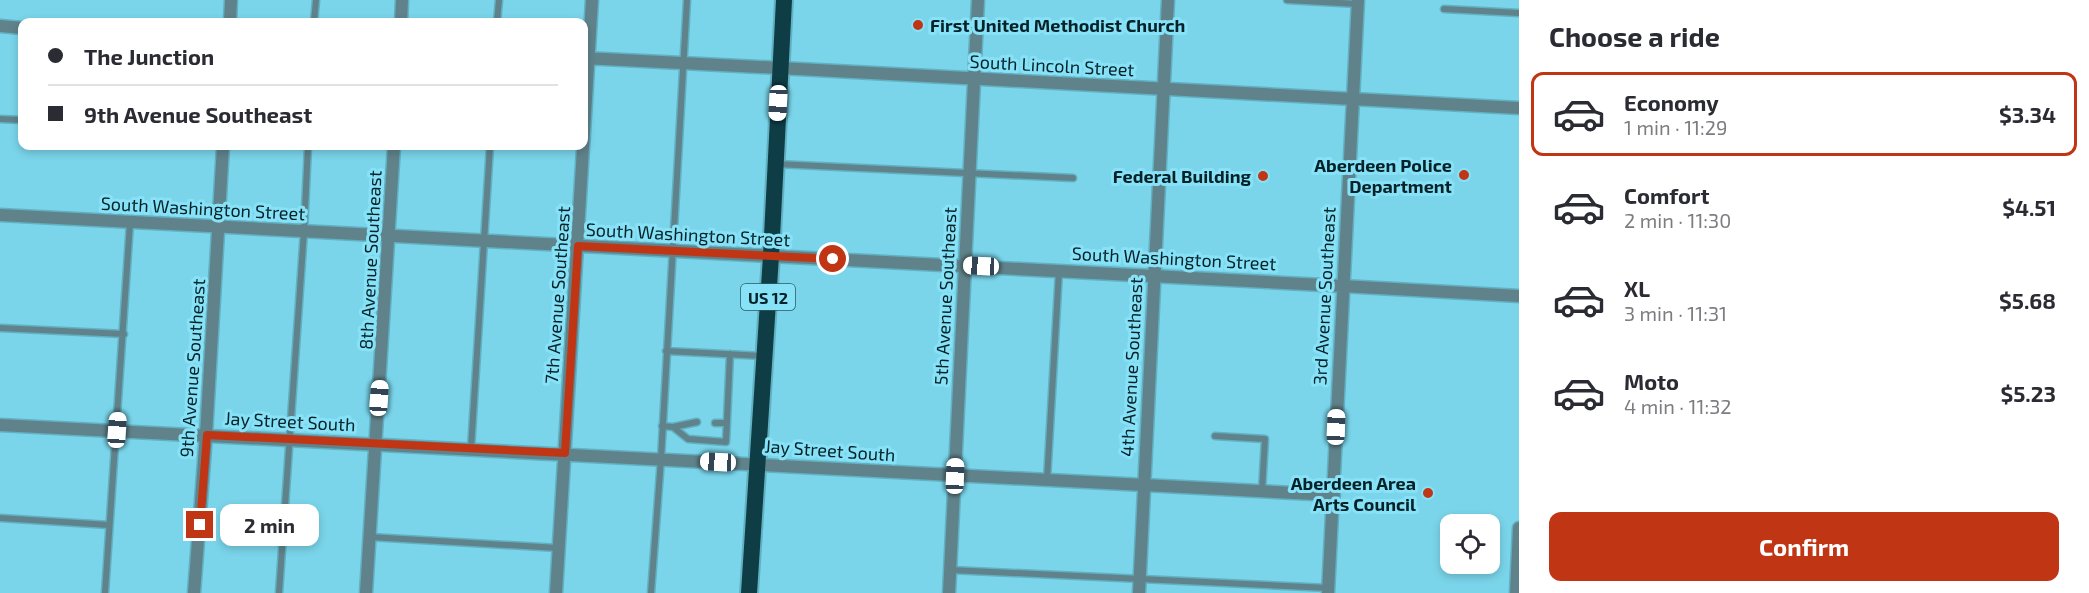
<!DOCTYPE html>
<meta charset="utf-8">
<style>
body{margin:0;font-family:"Exo 2",sans-serif;background:#f7f7f7;color:#2b2b33;height:100vh;display:flex;flex-direction:column;font-size:22px;white-space:nowrap}
*{box-sizing:border-box;margin:0}
p{font-size:20px;color:#7c7c81}
.icon{flex:none;width:33px;height:33px;fill:none;stroke:currentColor;stroke-width:2;stroke-linecap:round;stroke-linejoin:round}
.map{position:relative;flex:1;overflow:hidden}
.details{display:flex;flex-direction:column;background:#fff;width:570px}
.details>*{flex:none}
.hud{position:absolute;left:18px;top:18px;width:570px;height:132px;border-radius:12px;box-shadow:0 3px 9px #0003;display:grid;align-content:center;height:132px;padding:0 30px;background:#fff}
.fabs{position:absolute;left:1440px;top:514px;display:grid;gap:12px}
.fabs a{display:grid;place-items:center;width:60px;height:60px;border-radius:12px;background:#fff;box-shadow:0 3px 9px #0003;font-size:30px}
.end{position:absolute;width:27px;height:27px;margin:-14px;border:8px solid #c03615;background:#fff;box-shadow:0 0 0 3px #fff}
.from{border-radius:50%}
.bubble{position:absolute;height:42px;border-radius:12px;background:#fff;box-shadow:0 3px 9px #0003;font-size:20px;font-weight:700;line-height:42px;text-align:center}
.car{position:absolute;width:18px;height:36px;margin:-18px -9px;border-radius:8px;box-shadow:0 0 4px 2px #0007;background:linear-gradient(#fff 24%,#345 0 40%,#fff 0 76%,#345 0 86%,#fff 0)}
.hud b{display:flex;align-items:center;gap:21px;height:57px;font-size:22px}
.hud b+b{border-top:2px solid #e1e1e2}
.hud i{width:15px;height:15px;background:#2b2b33}
ul{padding:0;list-style:none}
li{display:flex;align-items:center;gap:18px;height:84px;margin:0 12px 9px;padding:0 18px;border:3px solid transparent;border-radius:12px}
li div{flex:1}
li b{display:block;font-size:22px}
li em{font-style:normal;font-weight:700}
li.on{border-color:#c03615}
li>.icon{width:54px;height:54px;stroke-width:1.5}
h2{padding:0 30px;font-size:27px;line-height:72px}
.button{display:flex;gap:12px;margin-top:auto;padding:12px 30px}
.button a{flex:1;height:69px;border-radius:12px;background:#c03615;color:#fff;font-size:24px;font-weight:700;line-height:69px;text-align:center}
main{display:flex;flex:1;min-height:0}
.map>svg:first-child{display:block}
</style>
<main>
<div class="map">
<svg width="1519" height="593" viewBox="0 0 1519 593">
<rect width="100%" height="100%" fill="#7ad5ea"/>
<g fill="none" stroke-linecap="round" stroke-linejoin="round">
<g stroke="#62b1c3" stroke-width="9">
<path id="service" d="M1287,0L1358,4
M1444,9L1519,13
M314,22L316,0
M497,22L499,0
M0,119L22,120
M776,164L1073,178
M0,328L124,334
M666,351L763,356
M715,423H727
M662,426L673,427L688,439L726,442L730,354
M673,427L697,422
M1215,436L1265,439L1262,491
M471,449L490,146
M1047,480L1059,271
M0,518L109,525
M370,537L558,548
M951,570L1329,588
M105,593L130,223
M279,593L304,231L308,146
M651,593L661,459L687,0"/>
</g>
<g stroke="#62b1c3" stroke-width="15">
<path id="minor" d="M0,26L22,28
M584,58L780,68
M0,215L771,256
M1342,286L1519,296
M0,425L1334,495
M556,593L592,0
M949,593L978,0
M1139,593L1168,0
M1516,593L1519,528"/>
</g>
<g stroke="#62b1c3" stroke-width="15">
<path id="tertiary" d="M230,22L231,0
M401,22L402,0
M780,68L1519,108
M771,256L1342,286
M194,593L206,435L223,146
M366,593L394,146
M1328,593L1358,0"/>
</g>
<g stroke="#62b1c3" stroke-width="20">
<path id="trunk" d="M749,593L771,256L784,0"/>
</g>
<use href="#service" stroke="#60838b" stroke-width="6"/>
<use href="#minor" stroke="#60838b" stroke-width="12"/>
<use href="#tertiary" stroke="#60838b" stroke-width="12"/>
<use href="#trunk" stroke="#0e3d46" stroke-width="16"/>
</g>
<g fill="none" stroke-linecap="round" stroke-linejoin="round">
<path stroke="#c03615" stroke-width="8" d="M200,525L207,435L565,453L578,246L833,259"/>
</g>
<g fill="#c03615" stroke="#87e2f7" stroke-width="2">
<circle cx="918" cy="25" r="6"/>
<circle cx="1464" cy="175" r="6"/>
<circle cx="1263" cy="176" r="6"/>
<circle cx="1428" cy="493" r="6"/>
</g>
<g text-anchor="middle" dominant-baseline="central" stroke-width="6" stroke-linejoin="round" paint-order="stroke">
<rect fill="#87e2f7" stroke="#2b5c66" stroke-width="1.5" x="741" y="284" width="54" height="26" rx="4.5"/>
<g font-size="16" font-weight="bold" fill="#042228">
<text x="768" y="297">US 12</text>
</g>
<g font-size="18" font-weight="bold" fill="#042228" stroke="#87e2f7" text-anchor="end">
<text x="930" y="25" text-anchor="start">First United Methodist Church</text>
<text x="1452" y="165">Aberdeen Police<tspan x="1452" dy="21">Department</tspan></text>
<text x="1251" y="176">Federal Building</text>
<text x="1416" y="483">Aberdeen Area<tspan x="1416" dy="21">Arts Council</tspan></text>
</g>
<g font-size="18" fill="#042228" stroke="#87e2f7">
<text transform="translate(1052 65) rotate(3)">South Lincoln Street</text>
<text transform="translate(203 208) rotate(3)">South Washington Street</text>
<text transform="translate(688 234) rotate(3)">South Washington Street</text>
<text transform="translate(1174 258) rotate(3)">South Washington Street</text>
<text transform="translate(370 260) rotate(-87)">8th Avenue Southeast</text>
<text transform="translate(557 295) rotate(-86)">7th Avenue Southeast</text>
<text transform="translate(945 296) rotate(-87)">5th Avenue Southeast</text>
<text transform="translate(1324 296) rotate(-87)">3rd Avenue Southeast</text>
<text transform="translate(1131 367) rotate(-87)">4th Avenue Southeast</text>
<text transform="translate(192 368) rotate(-86)">9th Avenue Southeast</text>
<text transform="translate(290 421) rotate(3)">Jay Street South</text>
<text transform="translate(830 450) rotate(4)">Jay Street South</text>
</g>
</g>
</svg>
<div class="fabs">
<a><svg class="icon" aria-label="locate" viewBox="0 0 24 24"><circle cx="12" cy="12" r="6"/><path d="M12 2v4M12 18v4M2 12h4M18 12h4"/></svg></a>
</div>
<i class="end from" style="left:833px;top:259px"></i>
<i class="end" style="left:200px;top:525px"></i>
<div class="bubble" style="left:220px;top:504px;width:99px">2 min</div>
<i class="car" style="left:778px;top:103px;rotate:183deg"></i>
<i class="car" style="left:981px;top:266px;rotate:273deg"></i>
<i class="car" style="left:379px;top:398px;rotate:4deg"></i>
<i class="car" style="left:1336px;top:427px;rotate:2deg"></i>
<i class="car" style="left:117px;top:430px;rotate:4deg"></i>
<i class="car" style="left:718px;top:462px;rotate:273deg"></i>
<i class="car" style="left:955px;top:476px;rotate:2deg"></i>
<div class="hud">
<b><i class="from"></i>The Junction</b>
<b><i></i>9th Avenue Southeast</b>
</div>
</div>
<section class="details">
<h2>Choose a ride</h2>
<ul>
<li class="on"><svg class="icon" aria-label="car" viewBox="0 0 24 24"><path d="M5 17H2v-5l4-1 3-4h7l3 4 3 1v5h-3M9 17h6M6 11h13"/><circle cx="7" cy="17" r="2"/><circle cx="17" cy="17" r="2"/></svg><div><b>Economy</b><p>1 min · 11:29</p></div><em>$3.34</em></li>
<li><svg class="icon" aria-label="car" viewBox="0 0 24 24"><path d="M5 17H2v-5l4-1 3-4h7l3 4 3 1v5h-3M9 17h6M6 11h13"/><circle cx="7" cy="17" r="2"/><circle cx="17" cy="17" r="2"/></svg><div><b>Comfort</b><p>2 min · 11:30</p></div><em>$4.51</em></li>
<li><svg class="icon" aria-label="car" viewBox="0 0 24 24"><path d="M5 17H2v-5l4-1 3-4h7l3 4 3 1v5h-3M9 17h6M6 11h13"/><circle cx="7" cy="17" r="2"/><circle cx="17" cy="17" r="2"/></svg><div><b>XL</b><p>3 min · 11:31</p></div><em>$5.68</em></li>
<li><svg class="icon" aria-label="car" viewBox="0 0 24 24"><path d="M5 17H2v-5l4-1 3-4h7l3 4 3 1v5h-3M9 17h6M6 11h13"/><circle cx="7" cy="17" r="2"/><circle cx="17" cy="17" r="2"/></svg><div><b>Moto</b><p>4 min · 11:32</p></div><em>$5.23</em></li>
</ul>
<div class="button"><a>Confirm</a></div>
</section>
</main>
